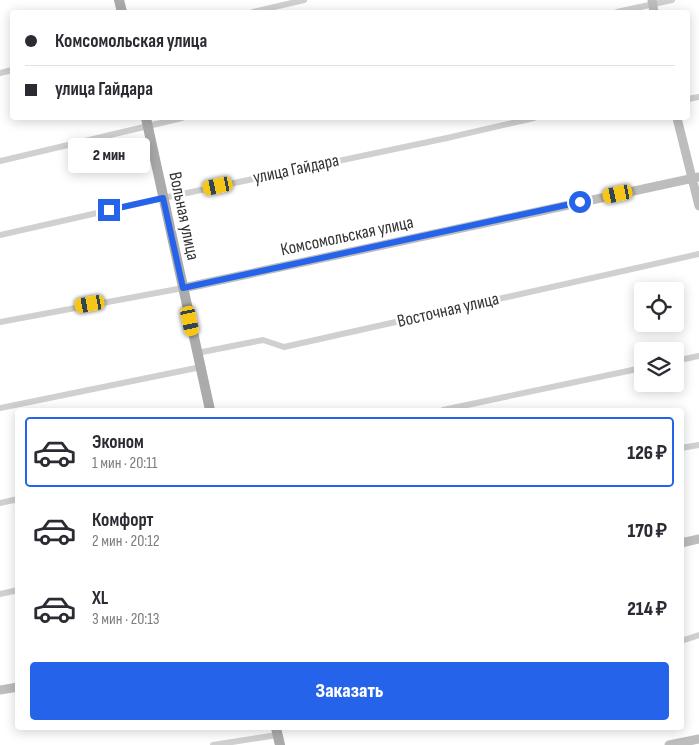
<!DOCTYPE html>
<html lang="ru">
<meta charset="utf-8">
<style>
body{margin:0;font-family:"Sofia Sans Condensed",sans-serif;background:#f2f2f3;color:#2b2b33;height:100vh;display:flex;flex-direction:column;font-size:19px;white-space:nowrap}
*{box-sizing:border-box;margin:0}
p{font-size:16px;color:#7c7c81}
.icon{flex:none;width:28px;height:28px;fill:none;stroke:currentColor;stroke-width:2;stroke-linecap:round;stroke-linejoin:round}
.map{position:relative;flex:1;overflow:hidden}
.sheet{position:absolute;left:15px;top:408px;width:669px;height:322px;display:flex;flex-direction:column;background:#fff;border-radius:5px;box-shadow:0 2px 12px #0003}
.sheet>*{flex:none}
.hud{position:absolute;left:10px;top:10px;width:680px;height:110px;border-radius:5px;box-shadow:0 2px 12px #0003;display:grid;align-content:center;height:110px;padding:0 15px;background:#fff}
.tools{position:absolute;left:634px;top:282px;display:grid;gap:10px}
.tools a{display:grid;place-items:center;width:50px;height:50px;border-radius:5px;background:#fff;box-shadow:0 2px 12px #0003;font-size:25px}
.end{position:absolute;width:22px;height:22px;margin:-11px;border:6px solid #2563eb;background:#fff;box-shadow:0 0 0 2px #fff}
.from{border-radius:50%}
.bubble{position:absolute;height:35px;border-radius:5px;background:#fff;box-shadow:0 2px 12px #0003;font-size:16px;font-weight:800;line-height:35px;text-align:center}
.car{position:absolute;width:15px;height:30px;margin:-15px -8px;border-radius:6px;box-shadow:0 0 4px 1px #0007;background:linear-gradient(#f5c518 24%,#345 0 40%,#f5c518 0 76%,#345 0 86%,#f5c518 0)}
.hud b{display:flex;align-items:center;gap:18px;height:48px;font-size:19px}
.hud b+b{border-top:1px solid #e1e1e2}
.hud i{width:12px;height:12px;background:#2b2b33}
ul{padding:9px 0 0;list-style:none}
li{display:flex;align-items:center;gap:15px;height:70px;margin:0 10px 8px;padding:0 5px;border:2px solid transparent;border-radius:5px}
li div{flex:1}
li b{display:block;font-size:19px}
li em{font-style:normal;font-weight:800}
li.on{border-color:#2563eb}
li>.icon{width:45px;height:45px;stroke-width:1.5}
.action{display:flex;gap:10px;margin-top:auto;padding:10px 15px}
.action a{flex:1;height:58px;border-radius:5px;background:#2563eb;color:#fff;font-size:20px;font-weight:800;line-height:58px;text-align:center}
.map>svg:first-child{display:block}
</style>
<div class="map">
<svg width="699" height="745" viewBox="0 0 699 745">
<rect width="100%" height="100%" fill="#fff"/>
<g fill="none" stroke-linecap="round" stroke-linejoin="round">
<path stroke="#d0d0d0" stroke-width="6" d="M253,12L304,0
M617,12L672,0
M0,73L12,70
M688,99L699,97
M0,161L182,118
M0,235L163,198L447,138L534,118
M0,322L183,288
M197,353L263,340L284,347L699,254
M675,361L699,356
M0,408L201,367
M443,410L642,368
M681,448L699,445
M0,503L18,499
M0,594L18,590
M681,641L699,635
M213,745L277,735"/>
<path stroke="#bdbdbd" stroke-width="9" d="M652,0L654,12
M677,118L699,206
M183,288L699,177
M681,543L699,539
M0,690L18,687
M669,745L699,739"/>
<path stroke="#ababab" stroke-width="10" d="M119,0L122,12
M146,118L210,410
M276,728L280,745"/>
</g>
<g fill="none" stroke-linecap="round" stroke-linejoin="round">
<path stroke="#2563eb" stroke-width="6" d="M109,210L163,198L183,288L580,202"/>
</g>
<g text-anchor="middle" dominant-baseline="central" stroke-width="5" stroke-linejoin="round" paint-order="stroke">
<g font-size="18" fill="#333" stroke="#fff">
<text transform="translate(296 169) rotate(-12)">улица Гайдара</text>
<text transform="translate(184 216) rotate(78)">Вольная улица</text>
<text transform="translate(347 236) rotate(-12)">Комсомольская улица</text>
<text transform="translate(448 310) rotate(-13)">Восточная улица</text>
</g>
</g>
</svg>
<div class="tools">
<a><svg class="icon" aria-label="locate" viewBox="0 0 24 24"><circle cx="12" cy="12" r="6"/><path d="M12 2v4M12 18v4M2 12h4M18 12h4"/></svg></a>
<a><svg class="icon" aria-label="layers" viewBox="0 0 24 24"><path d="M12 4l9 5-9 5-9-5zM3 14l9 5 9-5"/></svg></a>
</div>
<i class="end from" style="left:580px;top:202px"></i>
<i class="end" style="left:109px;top:210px"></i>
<div class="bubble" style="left:68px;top:138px;width:82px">2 мин</div>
<i class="car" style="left:218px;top:186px;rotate:258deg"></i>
<i class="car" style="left:618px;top:194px;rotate:258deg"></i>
<i class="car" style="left:90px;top:304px;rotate:260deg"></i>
<i class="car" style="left:190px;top:321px;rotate:168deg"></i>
<div class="hud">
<b><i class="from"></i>Комсомольская улица</b>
<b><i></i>улица Гайдара</b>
</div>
<section class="sheet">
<ul>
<li class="on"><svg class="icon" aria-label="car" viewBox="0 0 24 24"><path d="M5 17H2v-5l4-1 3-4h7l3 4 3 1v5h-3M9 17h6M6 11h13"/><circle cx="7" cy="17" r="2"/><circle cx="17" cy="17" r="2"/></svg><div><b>Эконом</b><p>1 мин · 20:11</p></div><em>126 ₽</em></li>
<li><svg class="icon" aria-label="car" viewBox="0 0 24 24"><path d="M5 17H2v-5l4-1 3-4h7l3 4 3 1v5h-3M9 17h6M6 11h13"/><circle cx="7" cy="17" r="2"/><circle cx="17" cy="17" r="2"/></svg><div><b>Комфорт</b><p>2 мин · 20:12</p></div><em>170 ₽</em></li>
<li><svg class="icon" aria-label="car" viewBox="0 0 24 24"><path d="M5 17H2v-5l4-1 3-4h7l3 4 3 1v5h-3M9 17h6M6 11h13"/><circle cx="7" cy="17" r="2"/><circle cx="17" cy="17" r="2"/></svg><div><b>XL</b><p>3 мин · 20:13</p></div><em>214 ₽</em></li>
</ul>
<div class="action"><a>Заказать</a></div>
</section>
</div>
